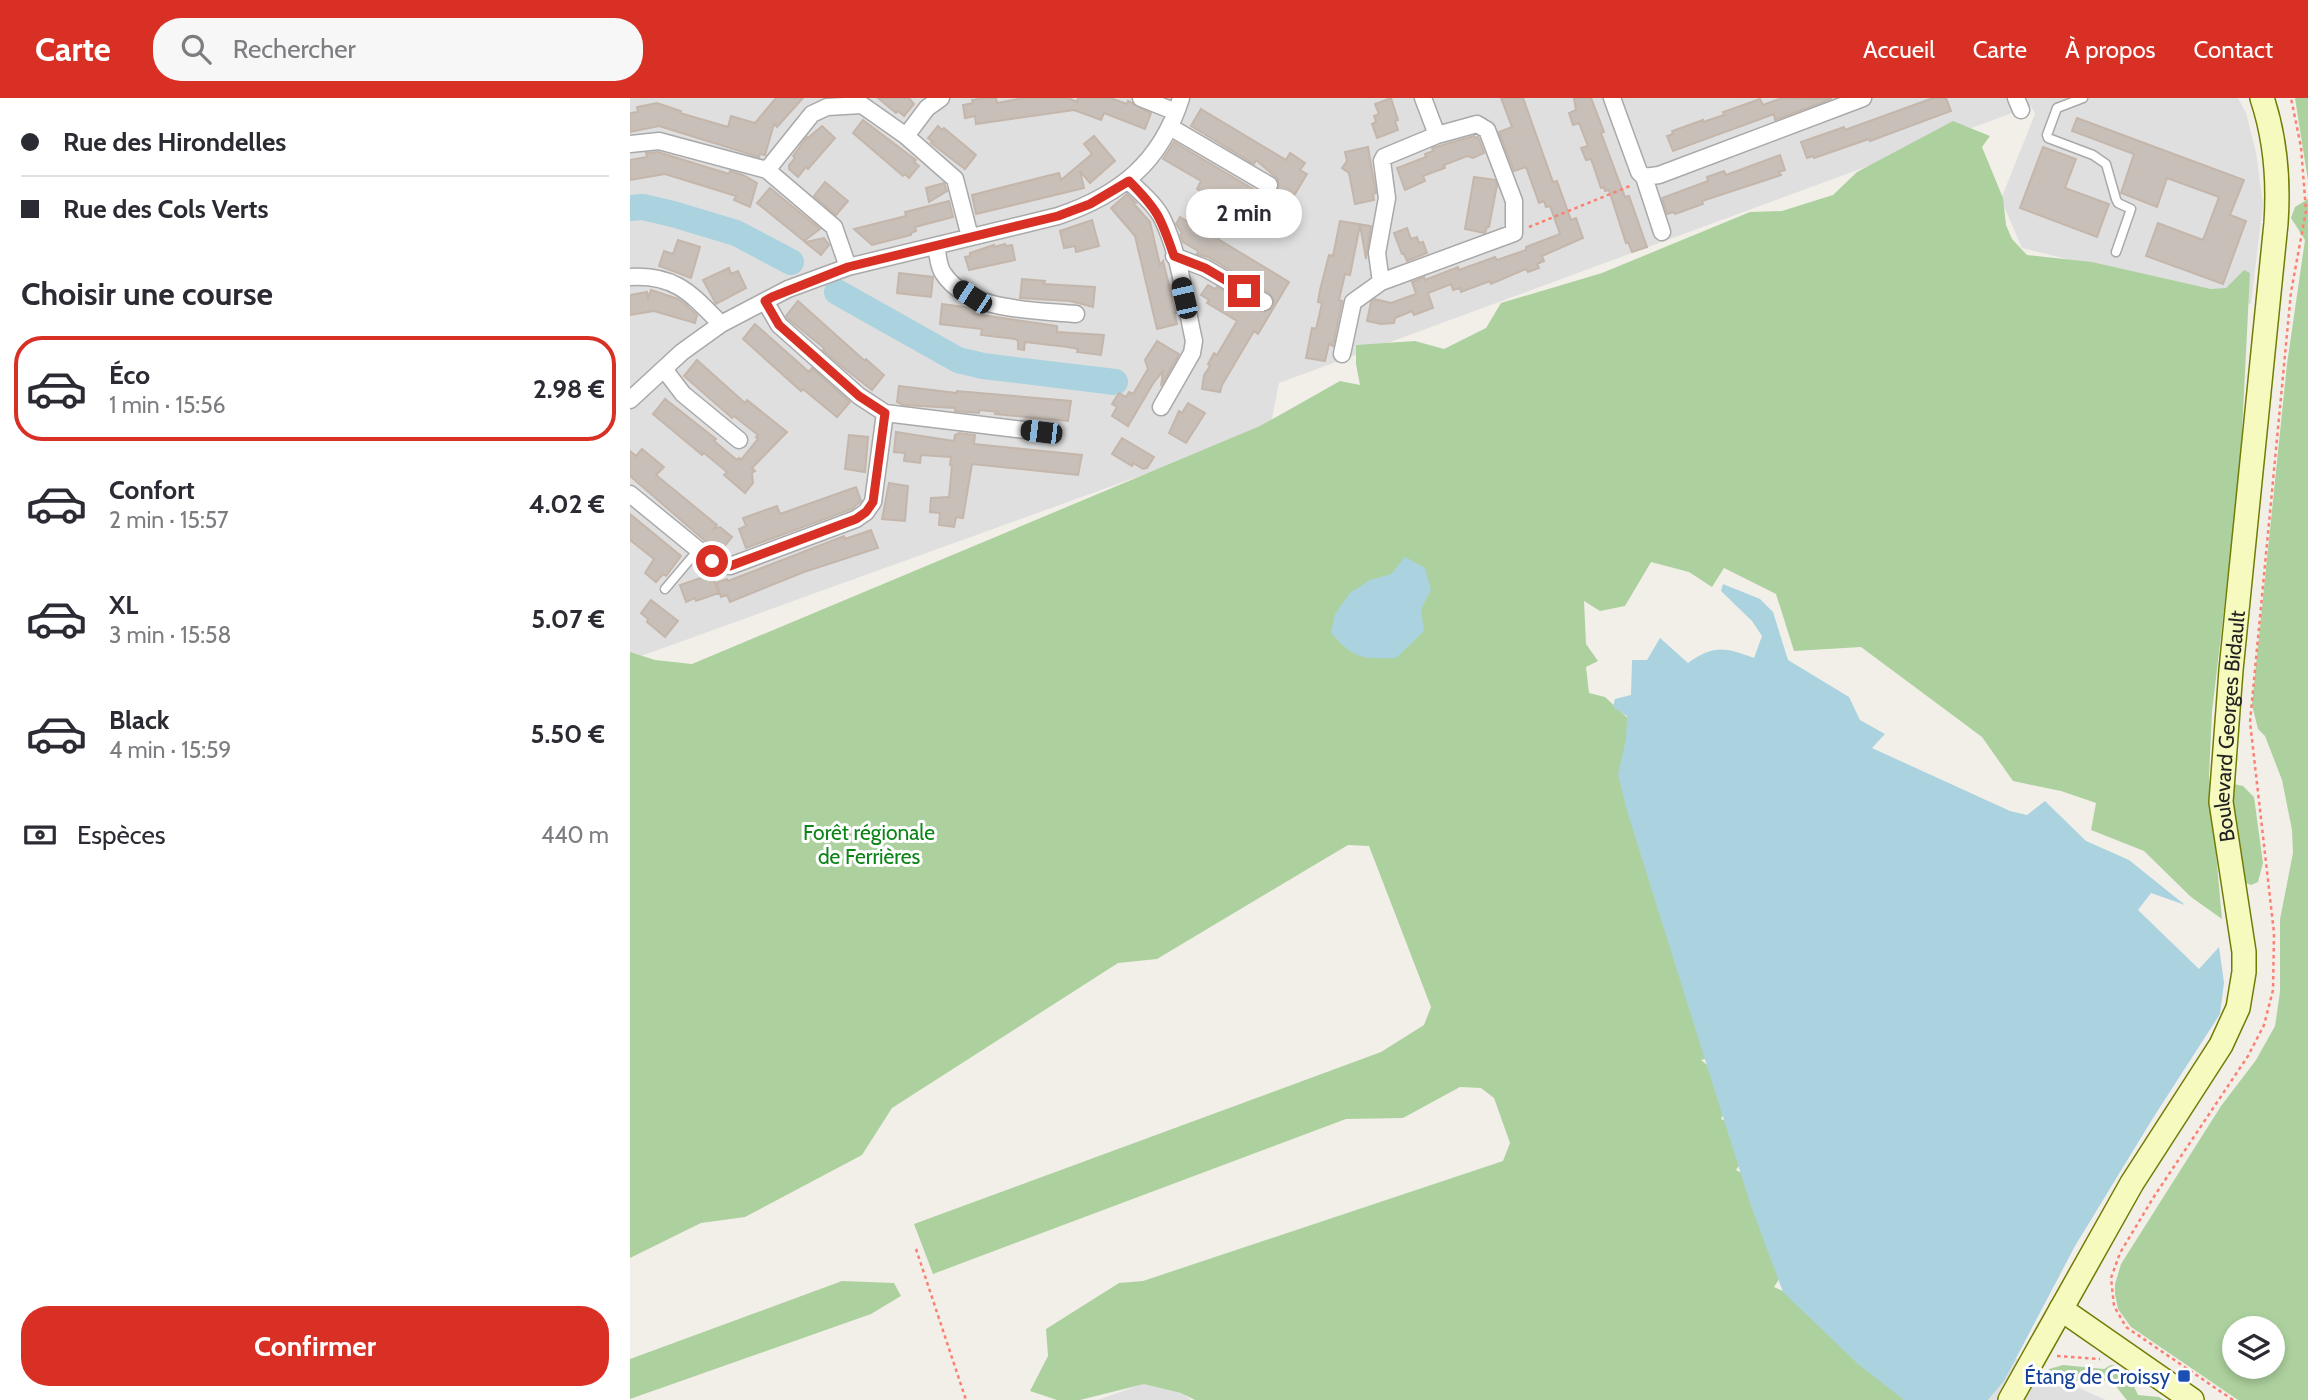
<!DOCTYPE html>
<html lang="fr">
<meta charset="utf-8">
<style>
body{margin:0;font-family:Cabin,sans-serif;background:#f7f7f7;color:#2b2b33;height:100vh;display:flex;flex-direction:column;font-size:26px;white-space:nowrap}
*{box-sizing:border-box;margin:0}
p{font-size:23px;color:#7c7c81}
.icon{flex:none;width:38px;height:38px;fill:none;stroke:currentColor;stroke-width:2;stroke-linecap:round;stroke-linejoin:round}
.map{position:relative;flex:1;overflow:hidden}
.drawer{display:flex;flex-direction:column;background:#fff;width:630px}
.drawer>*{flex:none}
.top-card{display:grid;align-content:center;height:154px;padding:0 21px;background:#fff}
.tools{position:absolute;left:1592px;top:1218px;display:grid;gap:14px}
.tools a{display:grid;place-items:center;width:63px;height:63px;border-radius:50%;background:#fff;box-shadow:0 4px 10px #0003;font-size:35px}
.end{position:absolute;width:32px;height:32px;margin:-16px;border:9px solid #d93025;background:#fff;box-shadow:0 0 0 4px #fff}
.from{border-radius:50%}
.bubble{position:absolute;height:49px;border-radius:24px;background:#fff;box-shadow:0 4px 10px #0003;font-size:23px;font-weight:800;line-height:49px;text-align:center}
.car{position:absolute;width:21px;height:42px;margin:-21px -10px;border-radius:9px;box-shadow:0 0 5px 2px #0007;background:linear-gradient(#222 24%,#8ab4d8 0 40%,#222 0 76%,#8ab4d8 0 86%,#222 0)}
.top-card b{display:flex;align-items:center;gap:24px;height:66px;font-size:26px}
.top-card b+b{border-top:2px solid #e1e1e2}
.top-card i{width:18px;height:18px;background:#2b2b33}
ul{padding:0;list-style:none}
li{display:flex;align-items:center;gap:21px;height:105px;margin:0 14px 10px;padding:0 7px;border:4px solid transparent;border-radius:28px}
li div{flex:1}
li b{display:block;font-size:26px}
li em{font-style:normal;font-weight:800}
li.current{border-color:#d93025}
li>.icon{width:63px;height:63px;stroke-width:1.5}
h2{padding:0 21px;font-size:32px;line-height:84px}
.pay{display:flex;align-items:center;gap:18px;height:77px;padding:0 21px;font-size:26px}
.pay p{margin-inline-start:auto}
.cta{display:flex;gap:14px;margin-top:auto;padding:14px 21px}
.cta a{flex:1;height:80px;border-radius:28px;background:#d93025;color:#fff;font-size:28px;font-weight:800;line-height:80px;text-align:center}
header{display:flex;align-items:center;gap:42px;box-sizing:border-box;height:98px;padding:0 35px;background:#d93025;color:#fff}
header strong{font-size:33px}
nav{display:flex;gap:38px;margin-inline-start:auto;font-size:24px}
.search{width:490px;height:63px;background:#f7f7f7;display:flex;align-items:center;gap:18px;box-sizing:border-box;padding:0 24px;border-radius:28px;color:#7c7c81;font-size:26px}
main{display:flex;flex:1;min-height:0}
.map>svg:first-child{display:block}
</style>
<header>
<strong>Carte</strong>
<div class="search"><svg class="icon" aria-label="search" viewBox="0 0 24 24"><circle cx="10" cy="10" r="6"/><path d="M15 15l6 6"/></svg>Rechercher</div>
<nav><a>Accueil</a><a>Carte</a><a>À propos</a><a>Contact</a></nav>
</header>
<main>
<section class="drawer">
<div class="top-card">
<b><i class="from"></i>Rue des Hirondelles</b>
<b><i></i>Rue des Cols Verts</b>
</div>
<h2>Choisir une course</h2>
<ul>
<li class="current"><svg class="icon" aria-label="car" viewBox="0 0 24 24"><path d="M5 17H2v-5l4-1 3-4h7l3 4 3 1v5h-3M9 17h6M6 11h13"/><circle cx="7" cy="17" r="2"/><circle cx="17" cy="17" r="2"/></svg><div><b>Éco</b><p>1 min · 15:56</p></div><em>2.98 €</em></li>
<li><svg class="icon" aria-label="car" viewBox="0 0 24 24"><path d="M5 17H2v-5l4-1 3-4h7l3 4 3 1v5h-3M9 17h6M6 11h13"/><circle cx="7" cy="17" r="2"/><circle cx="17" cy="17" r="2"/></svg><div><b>Confort</b><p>2 min · 15:57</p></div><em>4.02 €</em></li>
<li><svg class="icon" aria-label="car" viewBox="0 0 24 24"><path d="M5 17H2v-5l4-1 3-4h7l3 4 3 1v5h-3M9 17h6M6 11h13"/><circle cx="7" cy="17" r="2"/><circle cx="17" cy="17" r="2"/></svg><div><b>XL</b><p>3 min · 15:58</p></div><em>5.07 €</em></li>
<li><svg class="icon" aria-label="car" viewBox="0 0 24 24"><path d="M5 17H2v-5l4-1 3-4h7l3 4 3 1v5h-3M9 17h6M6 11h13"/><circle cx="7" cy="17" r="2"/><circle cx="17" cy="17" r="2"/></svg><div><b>Black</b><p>4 min · 15:59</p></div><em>5.50 €</em></li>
</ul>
<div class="pay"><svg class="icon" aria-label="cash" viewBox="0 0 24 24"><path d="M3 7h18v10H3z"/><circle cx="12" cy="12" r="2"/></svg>Espèces<p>440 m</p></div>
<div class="cta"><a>Confirmer</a></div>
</section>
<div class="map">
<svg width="1678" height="1302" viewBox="0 0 1678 1302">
<rect width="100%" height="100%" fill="#f2efe9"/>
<path fill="#e0dfdf" d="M0,0H1608L1616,15L1626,54L1633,106L1621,206L1392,150L1371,101L1405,16L1401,8L649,285L640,331L0,562Z
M1386,1260L1411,1273L1476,1302H1358L1374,1283Z
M532,1279L561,1302H468Z"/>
<path fill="#add19e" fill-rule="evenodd" d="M1665,0H1678V83Z
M1323,23L1360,38L1352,49L1373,100L1376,127L1382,141L1397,157L1462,164L1581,191L1596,190L1614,172L1620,175L1610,374L1582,614L1579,679L1592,821L1561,799L1514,753L1461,732L1466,705L1431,693L1383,683L1352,639L1231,549L1164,553L1146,496L1094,470L1082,489L1059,474L1021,464L995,508L970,513L954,503L956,546L968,563L956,569L959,595L975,599L1004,626L1091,957L1071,962L1097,983L1098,1007L1091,1021L1111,1030L1121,1051L1106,1072L1123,1081L1154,1173L1144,1189L1170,1201L1295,1302H565L551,1295L514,1286L450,1302H427L400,1293L418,1258L416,1231L489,1185L513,1183L873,1063L880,1045L864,1000L851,990L830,989L773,1020L716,1021L303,1176L284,1126L751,954L794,927L801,909L739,748L718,747L527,861L488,865L262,1010L232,1057L115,1119L71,1125L0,1160V554L25,562L62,566L630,328L710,283L730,287L726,266V247L785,243L814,251L856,230L871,205L972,175L1120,114L1152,113L1203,97L1227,74Z
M1678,101V1302H1608L1501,1229L1488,1211L1485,1196V1186L1491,1166L1591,1008L1626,962L1645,928L1650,894V821L1663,755L1662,732L1652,682L1635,638L1628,631L1622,607L1657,266L1675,142L1661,120L1665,109ZM1605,1230H1643V1269H1605Z
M1604,686L1613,688L1624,699L1633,765L1628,784L1621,787L1611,783L1598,693Z
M212,1183L264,1185L271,1198L241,1216L0,1301V1261Z
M1433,1267L1474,1271L1481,1267L1486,1268L1500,1280L1508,1297L1529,1299L1534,1302H1497C1492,1297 1488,1289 1482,1285C1470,1277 1440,1287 1422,1281L1417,1276L1419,1271Z"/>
<path fill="#aad3df" d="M775,459L795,470L801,492L791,511L794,533L766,560C732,561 724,561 701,535L705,516L720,495L740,482L761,476Z
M1093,486L1130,501L1143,514L1158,562L1219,599L1230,622L1255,636L1242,650L1380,713L1397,717L1415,703L1456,743L1499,762L1555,807L1521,795L1508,812L1569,871L1589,849L1594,885L1590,916L1523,1020L1445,1148L1374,1283L1358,1302H1274L1228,1266L1153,1194L1120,1105L998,716L988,677L996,641L997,618L983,609L985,601L1001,597L1002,562H1017L1030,540L1058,565C1085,546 1095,550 1124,560L1132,538L1122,523L1091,493Z"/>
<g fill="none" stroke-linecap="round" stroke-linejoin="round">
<path stroke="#aad3df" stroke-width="26" d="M0,110L13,109L43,116L106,135L161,164
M207,194L328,262L353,268L485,284"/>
</g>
<path fill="#c7bfb8" stroke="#c4b6ab" stroke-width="2" d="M146,0H173L147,29L144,26L135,57L130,56L129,59L29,28L0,34V15L8,14L7,9L27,5L51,13L50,15L98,29L101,18L125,25Z
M248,0H279L284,6L274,18L268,13L266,15Z
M355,0H366L367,5L394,0H438L447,4L448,0H480L497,6L498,3L521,15L515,31L474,15L471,22L444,12L346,26L345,18L335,20L333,7L343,5L342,2Z
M761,0L768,22L765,23L768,32L747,40L742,26L746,24L744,18L749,16L745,6Z
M871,0H893L923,84L927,83L941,122L946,120L953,140L912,158L914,163L907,166L909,170L898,174L896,171L861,186L860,183L831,194L830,190L823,192L821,186L798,195L803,210L784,217L782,213L765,220L764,225L751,226L737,223L741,204L745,201L761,205L786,196L782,184L794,179L795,182L828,169L829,172L865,159L867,162L896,152V149L930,136L920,108L916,109L914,103L909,105L896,69L884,73L869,34L882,29Z
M944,0H961L974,34L971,35L995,99L999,98L1017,149L1002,154L998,144L996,145L979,92L975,93L974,89L971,90L961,61L956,62L951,50L958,48L949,25L943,27L939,15L946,12Z
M1152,0L1202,1L1145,22L1144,16L1043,53L1037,38L1043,36L1042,33L1073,22V24L1094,17L1093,14L1130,1L1133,7Z
M1303,0H1316L1321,13L1240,43L1239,41L1184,60L1183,58L1177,60L1171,44L1214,29L1215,32Z
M571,11L656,62L660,55L675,65L670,72L677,76L647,126L625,113L627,110L605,97L602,102L587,93L583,101L567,91L571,83L533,61L544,44L635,98L644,96L648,93V81L626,62L624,66L561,28Z
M1447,20L1614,82L1600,117L1616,123L1593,186L1516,158L1528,125L1573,142L1589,99L1537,80L1527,109L1491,95L1504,56L1442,33Z
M233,22L286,62L284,64L289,68L279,80L275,76L273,78L223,35Z
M192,28L205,40L178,71L176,69L168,79L159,71V67L165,60L163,58L177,39L178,40Z
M308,28L312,32L314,30L346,57L335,71L301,45L303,44L298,40Z
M464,38L485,63L460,85L450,73L454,90L346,116L342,97L429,75L431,82L462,56L454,46Z
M844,38L845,40L848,39L854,55L843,60L837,58L814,67L815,70L793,78L795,83L775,92L767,70L796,59L795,56L803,53L802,50Z
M738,49L746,95L743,96L744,102L725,106L719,75L712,70L717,63L715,54Z
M1413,49L1446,61L1435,90L1479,106L1467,139L1390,110Z
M28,54L99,76L100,73L113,77L127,85L120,109L104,102L106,98L35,76L0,82V62L17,59L16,55Z
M1150,57L1155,72L1149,74L1151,77L1072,103L1073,106L1045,116L1044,114L1037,116L1032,100L1078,83L1077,79L1094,73L1096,77Z
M844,79L865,82L867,87L859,129H857L855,135L835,131Z
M195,84L218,103L206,117L184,98Z
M314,85L317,93L299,104L296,90Z
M140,90L190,131L174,143L127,105Z
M497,96L506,105L504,106L520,124L530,167L533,163L546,215H544L547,226L527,231L505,138L481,110Z
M319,103L323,119L285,129L286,133L281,135V137L242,147L224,131L276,118L275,114Z
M550,119L578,136L580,133L590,139L588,141L659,184L628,236L624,233L592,287L590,294L572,291L574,277L580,268L578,266L584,255L587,257L607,223L577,205L579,202L571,197L578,187L585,191L587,189L633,214L643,210L644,203L639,195L578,159L567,156L568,153L553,144L550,137L552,135L546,126Z
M462,122L469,148L446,154L445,148L434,150L430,133Z
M710,123L741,128L736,161L730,127L720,177L715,176L709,202L712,203L703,248L699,246L695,263L676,260L682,230L686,231L692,205L688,204L690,192L699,157L703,158Z
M777,130L781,141L787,139L789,145L793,144L797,155L777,163L774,156H772L764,135Z
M194,140L199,147L191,157L175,144Z
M48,142L70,149L61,180L29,168L34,153L43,156Z
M375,146L376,148L382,147L385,162L339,172L335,159L340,158V155L364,147V149Z
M99,170L101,176L108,173L116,190L86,206L73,182Z
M269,175L303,179L301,199L267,195Z
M392,181L415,183L414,186L465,189L463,209L440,203L390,200Z
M21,192L48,201L55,206L67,217L65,225L24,213L0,217V197L17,194L18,200Z
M168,203L235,263L236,261L254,277L242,292L210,267L193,252L194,250L157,220L156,218Z
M312,206L341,210L345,211L344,216L427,228V234L474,237L471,257L447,254L448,251L438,249L395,244L394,252L388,251V243L385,241L351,237L352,231L310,226Z
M125,226L179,274L182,270L220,304L207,319L173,291L171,293L113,241Z
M527,243L549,256L531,288L533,273L524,284L498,328L482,318L487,309L482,306L489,295L496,299L499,294L503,296L518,271L515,262Z
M67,262L115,305L117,302L157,334L122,370L125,373L122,375L123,385L115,395L94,377L97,374L74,355L72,357L23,316L35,301L86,341L84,343L107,362L109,360L111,362L128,341L126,339L128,337L104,318L102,320L54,278Z
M269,288L327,295V293L441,303L438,323L364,316L369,314L349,312V315L325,313V310L273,307L267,304Z
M558,305L575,315L556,345L539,335L549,313L552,315Z
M266,334L324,343L325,337L329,335L345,337L344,346L452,357L448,377L342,366L333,420L326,419L324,429L309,427L310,415L300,414L301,400L319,399L322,368L320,367L321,359L291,357L290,365L274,363L275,355L264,354Z
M219,337L238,339L235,374L215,371Z
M492,340L524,359L517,370L513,371L503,365L502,368L482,356Z
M12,351L34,369L26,377L87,427L84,431L90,429L102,439L89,455L0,378V353L6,358Z
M259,385L278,388L275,423L252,421Z
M226,389L231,403L222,411L116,450L109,431L116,428L113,420L147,408L150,416Z
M0,416L51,458L36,478L33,476L26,484L15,475L24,461L0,442Z
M241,432L248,450L174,474L100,504L97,497L91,499L86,485L97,481L98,483L214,438L215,441Z
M82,476L89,495L66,503L65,500L56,504L50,487Z
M21,502L48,523L35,539L17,524L18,521L11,515Z"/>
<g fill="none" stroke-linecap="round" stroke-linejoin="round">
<g stroke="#a9a9a9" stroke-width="11">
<path id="lane" d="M1453,0L1427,10L1417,37L1418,40L1463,57L1476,66L1486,101L1488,105L1501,111L1486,154
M35,491L68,452"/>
</g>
<g stroke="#a9a9a9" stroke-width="19">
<path id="street" d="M511,0L546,14
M982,0L1009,74L1014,79L1032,134
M1386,0L1391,12
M540,29L639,87
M276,38L297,10L311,0
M0,46L29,43L137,72L204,129L218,169
M137,72L182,16L197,9L232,7L276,38L325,81L340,139
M1014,79L1029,77L1233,0
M499,83C510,94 525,106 532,120C550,157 555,203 564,243L562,255L531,309
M306,148C308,156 308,168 313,175C338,214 406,212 446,216
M544,158L575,170L634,204
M0,179C46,176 62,197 91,226
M751,184L747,155L757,100L752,63L754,59L807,37L793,0
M135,203L149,227L229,298L255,315L411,334
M712,256L723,204L751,184L884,135V103L857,32L847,26L807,37
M34,271L53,296L109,342
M0,302L52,254L91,226L158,191L218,169L428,118C490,97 531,64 551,0
M0,396L82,463L87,467L100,468L226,421L236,414L243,404L255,315"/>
</g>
<g stroke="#707d05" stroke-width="26">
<g id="secondary">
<path d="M1431,1211L1562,1302"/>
<path id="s1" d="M1380,1302L1502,1085L1591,947L1608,910L1614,874V854L1591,704L1601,572L1646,125C1649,82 1646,42 1632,0"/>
</g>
</g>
<path stroke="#fa8072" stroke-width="2.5" stroke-dasharray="3.5 3.5" stroke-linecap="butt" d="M899,129L1000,88
M286,1151L336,1302
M1427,1258L1470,1261
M1603,1302L1496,1229L1484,1208L1481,1180L1490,1155L1525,1097L1618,958L1634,927L1643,892L1644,835L1620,624L1661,194L1676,113L1671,49L1661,0"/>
<use href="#lane" stroke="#fff" stroke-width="8"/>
<use href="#street" stroke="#fff" stroke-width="16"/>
<use href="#secondary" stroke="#f7fabf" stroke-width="23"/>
</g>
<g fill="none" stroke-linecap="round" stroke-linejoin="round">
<path stroke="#d93025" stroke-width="9" d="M82,463L87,467L100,468L226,421L236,414L243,404L255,315L229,298L149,227L135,203L142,199L218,169L428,118L460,106L499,83C528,112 531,120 544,158L575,170L614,193"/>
</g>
<rect fill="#1a4fb4" stroke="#fff" stroke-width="2.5" x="1547" y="1271" width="14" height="14" rx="3.5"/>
<g text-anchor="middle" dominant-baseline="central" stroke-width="6" stroke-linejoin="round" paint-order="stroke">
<g font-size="21" fill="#222" stroke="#fff">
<text stroke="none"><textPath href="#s1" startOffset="738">Boulevard Georges Bidault</textPath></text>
</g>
<g font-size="21" fill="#0c8416" stroke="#fff">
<text x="239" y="734">Forêt régionale<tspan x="239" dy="24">de Ferrières</tspan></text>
</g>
<g font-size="21" fill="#164399" stroke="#fff" text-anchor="end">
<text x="1540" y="1278">Étang de Croissy</text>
</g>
</g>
</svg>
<div class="tools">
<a><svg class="icon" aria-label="layers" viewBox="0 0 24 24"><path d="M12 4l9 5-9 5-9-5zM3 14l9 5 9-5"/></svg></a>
</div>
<i class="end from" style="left:82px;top:463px"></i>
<i class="end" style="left:614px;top:193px"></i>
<div class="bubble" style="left:556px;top:91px;width:116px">2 min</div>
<i class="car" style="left:342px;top:199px;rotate:303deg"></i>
<i class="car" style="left:554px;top:200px;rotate:347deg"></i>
<i class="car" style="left:411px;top:334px;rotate:277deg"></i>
</div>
</main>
